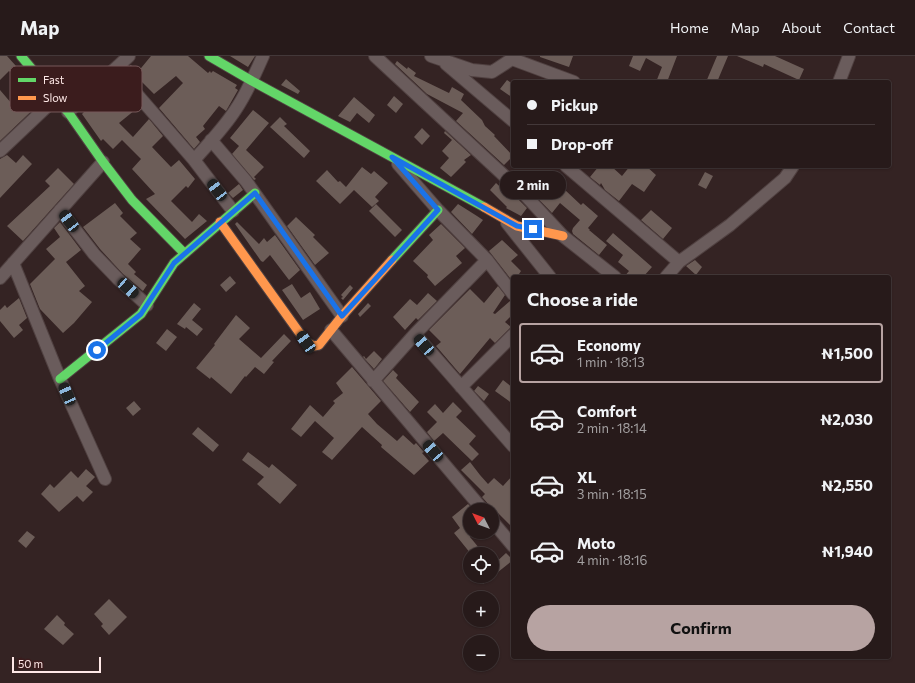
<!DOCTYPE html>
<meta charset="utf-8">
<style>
body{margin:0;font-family:Commissioner,sans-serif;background:#332727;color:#f1f3f6;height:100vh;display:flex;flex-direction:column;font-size:15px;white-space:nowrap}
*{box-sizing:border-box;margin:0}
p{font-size:13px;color:#a4a1a2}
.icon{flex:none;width:22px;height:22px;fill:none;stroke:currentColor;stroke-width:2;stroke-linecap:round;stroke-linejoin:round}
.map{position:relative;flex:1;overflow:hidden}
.details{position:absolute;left:511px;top:219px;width:380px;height:384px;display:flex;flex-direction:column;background:#271a1a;border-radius:4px;box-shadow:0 1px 3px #0004,0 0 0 1px #433839}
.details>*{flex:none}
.top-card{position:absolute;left:511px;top:24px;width:380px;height:88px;border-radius:4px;box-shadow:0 1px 3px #0004,0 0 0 1px #433839;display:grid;align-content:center;height:88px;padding:0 16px;background:#271a1a}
.needle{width:26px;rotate:312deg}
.tools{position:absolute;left:463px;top:447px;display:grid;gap:8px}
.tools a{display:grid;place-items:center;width:36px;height:36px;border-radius:50%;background:#271a1a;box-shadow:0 1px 3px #0004,0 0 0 1px #433839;font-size:20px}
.scale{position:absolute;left:12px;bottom:10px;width:89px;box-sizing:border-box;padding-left:4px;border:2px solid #fee8e7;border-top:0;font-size:11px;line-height:14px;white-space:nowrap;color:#fee8e7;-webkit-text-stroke:3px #3b1c1d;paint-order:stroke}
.end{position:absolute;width:18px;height:18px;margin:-9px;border:5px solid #1a73e8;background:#fff;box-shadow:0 0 0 2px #fff}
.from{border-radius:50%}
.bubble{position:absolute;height:28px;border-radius:14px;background:#271a1a;box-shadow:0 1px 3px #0004,0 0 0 1px #433839;font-size:13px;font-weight:700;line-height:28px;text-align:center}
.car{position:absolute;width:12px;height:24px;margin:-12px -6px;border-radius:5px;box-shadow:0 0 3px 1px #0007;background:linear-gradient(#222 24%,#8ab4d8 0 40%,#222 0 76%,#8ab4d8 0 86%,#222 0)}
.top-card b{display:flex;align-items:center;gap:14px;height:38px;font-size:15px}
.top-card b+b{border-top:1px solid #433839}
.top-card i{width:10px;height:10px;background:#f1f3f6}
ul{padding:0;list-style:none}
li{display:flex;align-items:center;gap:12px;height:60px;margin:0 8px 6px;padding:0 8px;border:2px solid transparent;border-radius:4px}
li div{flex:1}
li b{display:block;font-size:15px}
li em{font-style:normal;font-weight:700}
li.on{border-color:#b7a3a2}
li>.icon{width:36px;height:36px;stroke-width:1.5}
h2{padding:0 16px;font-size:18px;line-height:48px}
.action{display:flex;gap:8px;margin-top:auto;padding:8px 16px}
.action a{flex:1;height:46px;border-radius:24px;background:#b7a3a2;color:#111;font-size:16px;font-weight:700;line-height:46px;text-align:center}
header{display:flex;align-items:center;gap:24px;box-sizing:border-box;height:56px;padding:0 20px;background:#271a1a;border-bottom:1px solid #433839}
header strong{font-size:19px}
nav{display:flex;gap:22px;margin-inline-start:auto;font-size:14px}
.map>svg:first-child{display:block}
</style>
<header>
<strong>Map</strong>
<nav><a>Home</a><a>Map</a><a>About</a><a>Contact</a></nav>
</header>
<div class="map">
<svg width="915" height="627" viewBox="0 0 915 627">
<rect width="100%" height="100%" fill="#342323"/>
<path fill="#6c5d58" d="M0,0H7L16,10L10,16L9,15L0,24Z
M151,0H188L208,17L210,15L211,17L213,15L237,29L235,32L238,34L226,55L219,50L203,70L205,73L196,81L200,86L194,93L159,52L183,27L176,20L154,38L140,24L137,27L125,14L131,9L137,17Z
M230,0H255L248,11Z
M540,0H573L569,11L540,1Z
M633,0H677L667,26H656L662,11L646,2L640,15L629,10Z
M717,0H728L717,26H706Z
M737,0H775L804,13L799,24L764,8L763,11Z
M397,5L407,13L408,11L416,17L414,20L449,37L452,31L464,38L461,44L482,64L485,70L495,79L494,80L513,100L504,109L456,65L463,57L427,38L395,8Z
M286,23L300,35L298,38L281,29Z
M507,24L513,28V42L500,33Z
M115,25L126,37L124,40L135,54L119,67L133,81L149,63L163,80L152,91L171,111L179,104L195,123L188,132L186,130L171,145L192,166L199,158L207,165L185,183L146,143L155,138L132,113L141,103L122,84L113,93L103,83L101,85L82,58Z
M0,34L18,55L37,40L41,46L0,85Z
M394,40L403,48L396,57L387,49Z
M354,41L375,59L369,67L357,57L350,66L338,60Z
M253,54L269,67L246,94L264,111L254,121L256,123L254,124L232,98L239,90L230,82Z
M280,61L287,68L284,70L310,95L304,102L270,71Z
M422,72L430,80L422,89L414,81Z
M445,75L471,99L464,104L466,106L451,121L440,112L449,102L442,95L452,84L444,77Z
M7,99L16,107L23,99L32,108L0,142V103Z
M599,110H611L622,120L630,110H646L656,119L644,136L632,128L619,145L605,134L601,127L600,129L590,121Z
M362,111L371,118L374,115L388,127L375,141L379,145L372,151L354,134L340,148L316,125L327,114L338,126L340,125L346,131Z
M58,112L74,128L23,185L7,170L50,130L45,125Z
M533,115L542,124L548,118L581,149L583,147L598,160L588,172L590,174H589L607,189L599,199L573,178L572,175L573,172L580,164L560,147L552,157L523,127Z
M705,116L713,120L706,133L698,129Z
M496,127L510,140L512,137L527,152L521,160L506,152L507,151L490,134Z
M239,128L243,134L233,142L228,137Z
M115,147L123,157L120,160L137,177L130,183L141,193L128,208L136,216L134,218L147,229L143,235L123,218L100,193L83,171Z
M376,148L402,174L395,181L369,155Z
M458,148L477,160L483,164L472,178L451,156Z
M651,154L672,172L663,183L641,164Z
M296,161L315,179L313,181L329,197L315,209L287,170Z
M60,166L81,194L66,206L85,230L79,235L92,246L74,267L63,277L40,253L30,228L55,203L46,193L60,181L54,172Z
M237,166L259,188L264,182L267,186L275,179L300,214L289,224L270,199L263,206L261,205L235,168Z
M441,168L465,192L456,200L462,207L435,230L427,221L428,219L413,205L433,184L429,179Z
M613,177L652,211L643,221H624L629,215L618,206L623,199L606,185Z
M502,184L518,199L511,205L521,215L517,221H513V226L489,195Z
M695,204L702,211L696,219L686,210Z
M230,220L236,227L226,236L220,229Z
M292,228L301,242L310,236L320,253L303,264L282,234Z
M350,229L353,232L343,244L341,242L343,241L341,239Z
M498,230L505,239L493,257L495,258L510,245H513V258L505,266L511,271L495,287L490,282L460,318L436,290L441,286L429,274L470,233L484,247Z
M428,237L437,245L418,264L416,262L405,274L393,261L410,243L417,249Z
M19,242L27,262L19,269L23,274L14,282L0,265V254L5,249L7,252Z
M194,247L201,253L192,264L203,273L197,280L186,271L185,273L177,268Z
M368,247L371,250L360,261L358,258Z
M236,259L250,272L239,283L261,302L284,278L291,285L272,305L274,306L264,318L255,311L246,321L245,320L231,338L211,321L210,323L196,312L215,289L214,288Z
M167,273L177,281L166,295L156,287Z
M374,295L382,303L374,313L363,301L364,300L366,303Z
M352,311L381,345L368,358L377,368L397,385L403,379L414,389L416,387L424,396L422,397L429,405L414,419L381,391L382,389L362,371L332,404L322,396L334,382L315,365L301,381L291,373L310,349L323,361L335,347L333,345L343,337L336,327Z
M393,314L398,319L396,322L419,346L410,356L383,325Z
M503,324L513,332V348L495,335Z
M478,330L489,338L484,345L474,335Z
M134,345L141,353L133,360L126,352Z
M453,346L462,355L456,361L476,380L469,388L479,398L472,405L443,377L434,385L427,376L437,366L427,356L435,348L443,357Z
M198,371L219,389L213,396L192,378Z
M248,396L269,412L272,408L297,429L280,448L257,428L264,421L242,404Z
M470,406L480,419L488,428L494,422L503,430L513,419V472L497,456L495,458H492V454H490L489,449L482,441L485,438L461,414Z
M86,413L95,421L86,430L93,436L83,446L77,440L59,456L41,438L50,428L54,432L71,415L78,422Z
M468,448L470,450V481L484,498H471L454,477L460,472L452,461Z
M27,475L35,481L26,492L18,485Z
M506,497L513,504L483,528L478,522L481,520H492V510Z
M109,543L127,561L109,579L101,570L103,568L94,558Z
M57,559L65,567L64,569L74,578L63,589L44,573Z"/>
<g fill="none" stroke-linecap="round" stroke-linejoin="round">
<g stroke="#504141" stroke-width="14">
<path id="street" d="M375,0L525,139L563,180L615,221
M431,0L472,14L492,16L512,3L574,26
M446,8L513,65
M115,13L194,104L233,155
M839,26L849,0
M68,56L129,0
M211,84L246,125L342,260
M0,95L56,42
M194,104C208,88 224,72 236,53C247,37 255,18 263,0
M398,108L438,154L487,204L513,238
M566,110L679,206
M60,154L94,198L118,223L147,249
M507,167L550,221
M13,207L60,323L105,423
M666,221L679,206L730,169L785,122L793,110
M0,222L103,106
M331,274L483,454
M415,278L513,390
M373,325L415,278L487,204
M461,331L513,279
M492,465L513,490"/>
</g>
<g stroke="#504141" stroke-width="11">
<path id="fast" d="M21,0L68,56L103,106L132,144L184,197
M209,0L252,25L484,151
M392,204L438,154
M60,323L141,258L174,207L255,137"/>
</g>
<g stroke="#504141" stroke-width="11">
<path id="slow" d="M484,151L517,170L563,180
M220,166L306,286L314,290L319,289L342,260L392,204"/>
</g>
<use href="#street" stroke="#6a5c5c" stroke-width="12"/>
<use href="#fast" stroke="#63d668" stroke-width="9"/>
<use href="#slow" stroke="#ff974d" stroke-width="9"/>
</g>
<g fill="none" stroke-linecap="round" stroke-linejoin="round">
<path stroke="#1a73e8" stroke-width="5" d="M97,294L141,258L174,207L255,137L342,260L438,154L392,101L517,170L533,173"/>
</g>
<rect x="10" y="10" width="132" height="46" rx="6" fill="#3b1c1d" stroke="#76595a" stroke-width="1"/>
<rect x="18" y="22" width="18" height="4" fill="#63d668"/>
<rect x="18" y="40" width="18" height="4" fill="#ff974d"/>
<g font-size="11" fill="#fee8e7">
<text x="43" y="28">Fast</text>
<text x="43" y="46">Slow</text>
</g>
</svg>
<div class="tools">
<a><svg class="needle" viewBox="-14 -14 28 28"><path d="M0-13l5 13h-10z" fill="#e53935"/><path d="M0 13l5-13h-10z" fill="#a4a1a2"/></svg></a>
<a><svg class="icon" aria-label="locate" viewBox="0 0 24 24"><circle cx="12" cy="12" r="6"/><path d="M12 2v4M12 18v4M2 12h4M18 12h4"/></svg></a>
<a>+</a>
<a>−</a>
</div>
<div class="scale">50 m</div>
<i class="end from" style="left:97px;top:294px"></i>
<i class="end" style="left:533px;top:173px"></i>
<div class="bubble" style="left:500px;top:115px;width:66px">2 min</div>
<i class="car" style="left:217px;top:134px;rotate:323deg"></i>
<i class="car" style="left:69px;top:165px;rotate:323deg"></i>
<i class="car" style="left:128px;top:232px;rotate:132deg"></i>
<i class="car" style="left:306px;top:286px;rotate:325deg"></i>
<i class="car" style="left:424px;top:289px;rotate:319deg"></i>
<i class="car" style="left:67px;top:338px;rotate:336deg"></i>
<i class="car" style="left:433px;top:395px;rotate:319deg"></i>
<div class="top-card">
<b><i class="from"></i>Pickup</b>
<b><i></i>Drop-off</b>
</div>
<section class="details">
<h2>Choose a ride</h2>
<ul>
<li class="on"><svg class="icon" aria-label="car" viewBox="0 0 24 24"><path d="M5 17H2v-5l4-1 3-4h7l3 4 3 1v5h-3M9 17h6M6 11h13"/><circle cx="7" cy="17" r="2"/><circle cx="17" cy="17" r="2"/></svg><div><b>Economy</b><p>1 min · 18:13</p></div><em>₦1,500</em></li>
<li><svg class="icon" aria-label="car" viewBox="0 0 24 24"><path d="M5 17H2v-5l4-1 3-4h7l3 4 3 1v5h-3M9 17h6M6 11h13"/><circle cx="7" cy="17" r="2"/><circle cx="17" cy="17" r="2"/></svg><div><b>Comfort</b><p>2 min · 18:14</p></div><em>₦2,030</em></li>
<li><svg class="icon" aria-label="car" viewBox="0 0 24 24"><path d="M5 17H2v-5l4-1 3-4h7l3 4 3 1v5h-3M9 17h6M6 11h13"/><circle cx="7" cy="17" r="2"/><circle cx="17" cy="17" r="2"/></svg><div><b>XL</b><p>3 min · 18:15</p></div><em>₦2,550</em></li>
<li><svg class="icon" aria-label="car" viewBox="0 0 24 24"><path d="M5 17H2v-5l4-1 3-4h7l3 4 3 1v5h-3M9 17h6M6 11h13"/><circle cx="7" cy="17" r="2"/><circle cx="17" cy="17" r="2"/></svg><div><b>Moto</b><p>4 min · 18:16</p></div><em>₦1,940</em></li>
</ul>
<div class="action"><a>Confirm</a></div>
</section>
</div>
